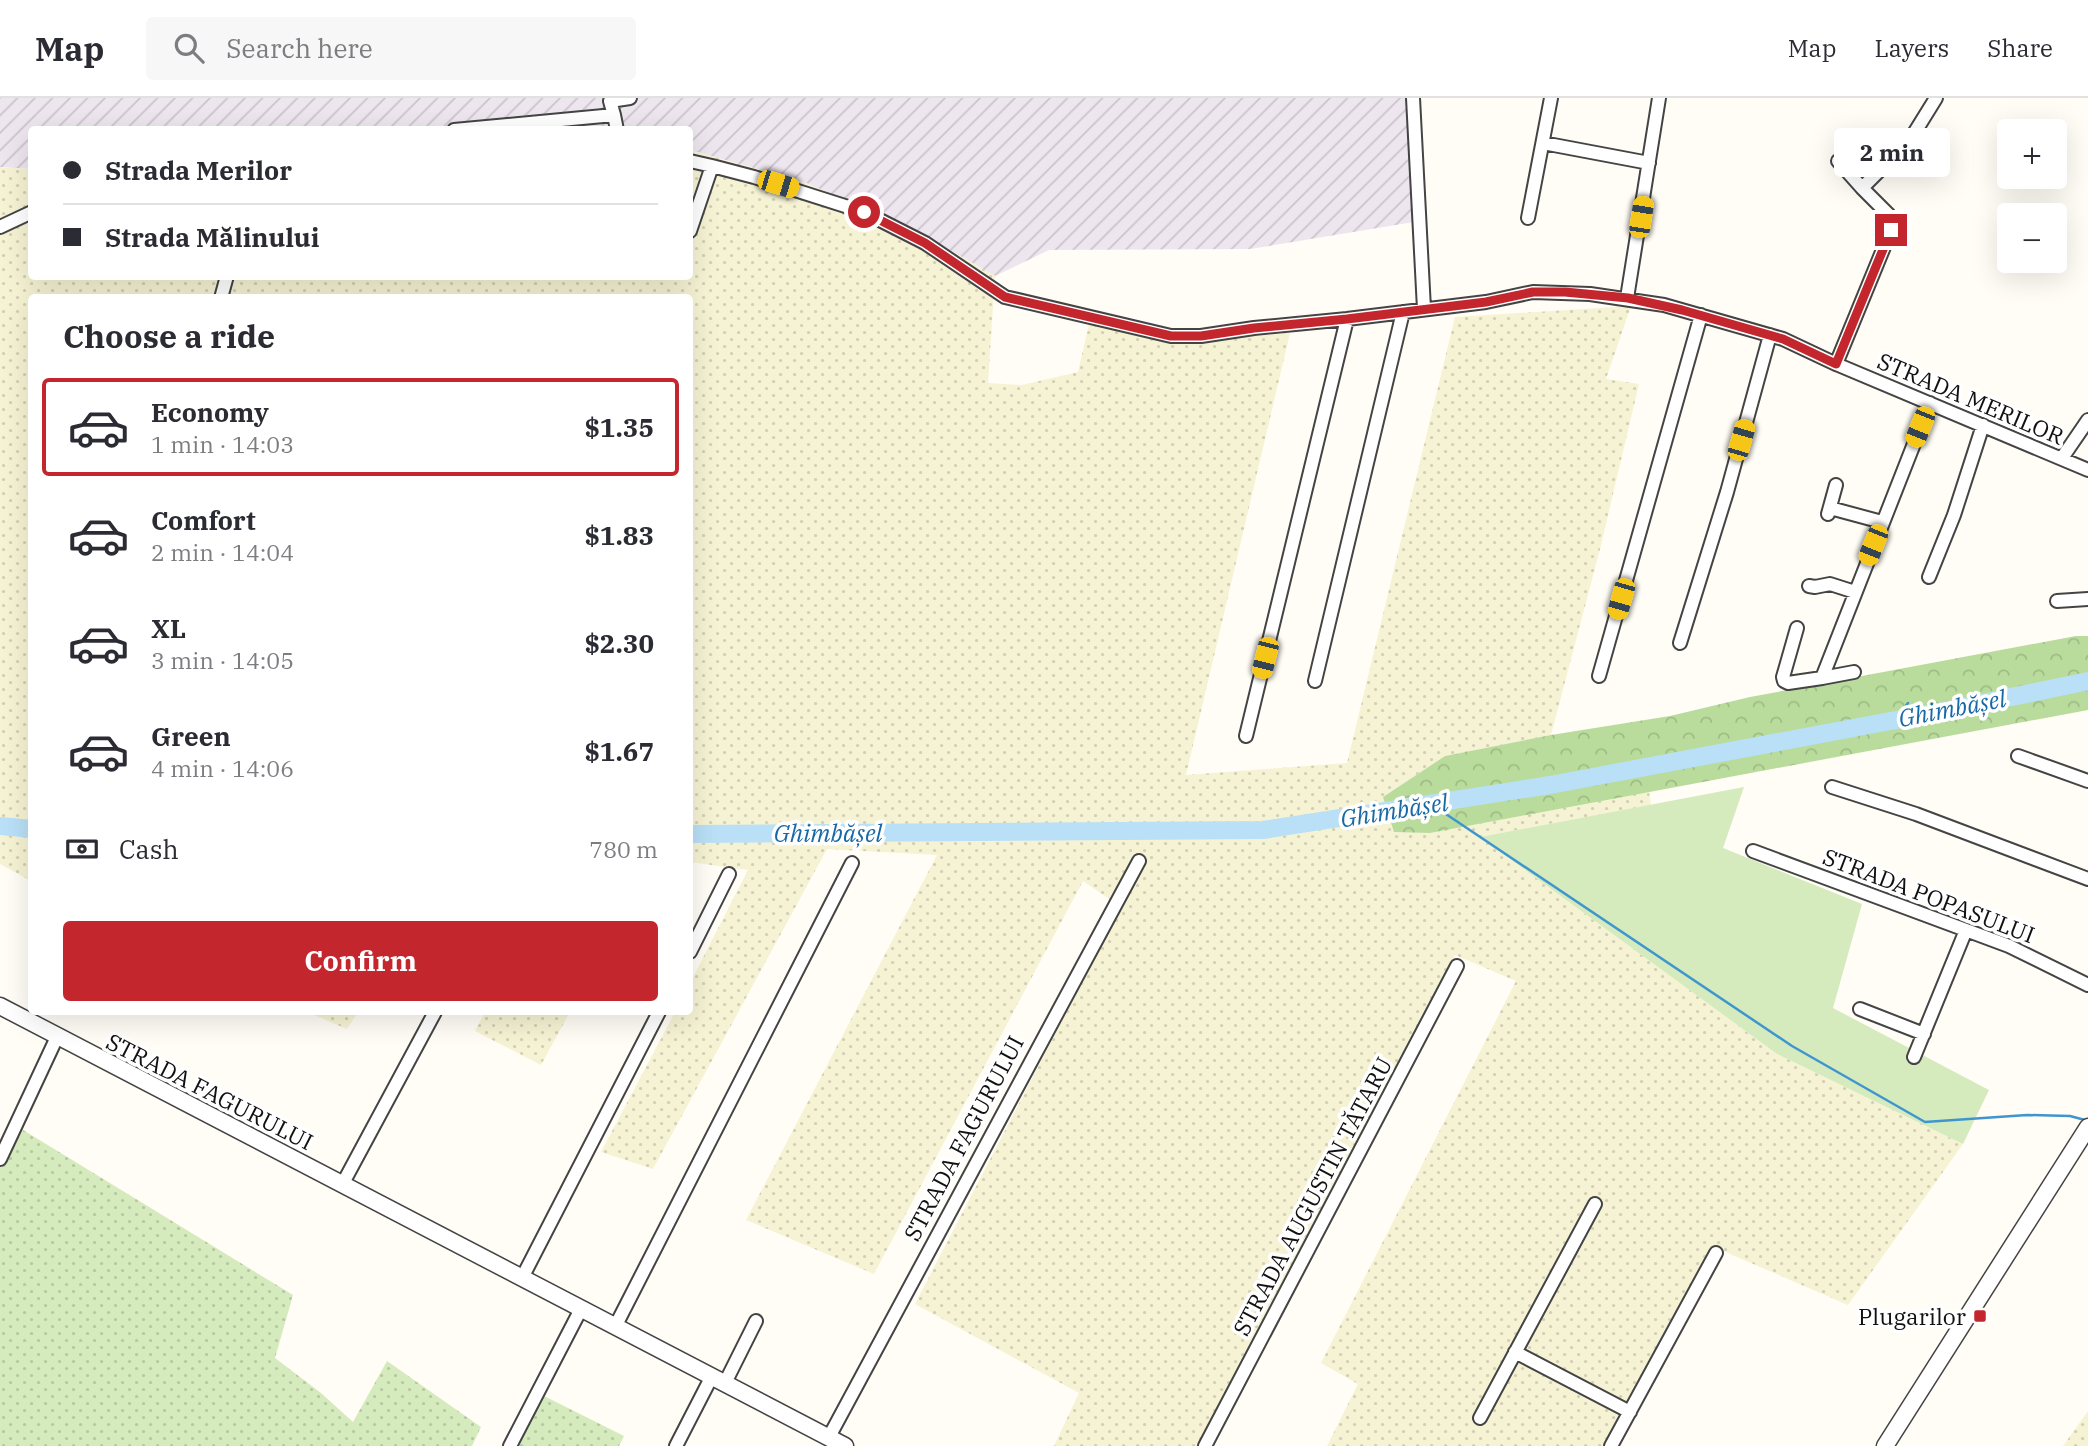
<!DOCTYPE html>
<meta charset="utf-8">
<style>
body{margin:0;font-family:"IBM Plex Serif",serif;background:#f7f7f7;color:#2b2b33;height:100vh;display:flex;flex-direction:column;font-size:26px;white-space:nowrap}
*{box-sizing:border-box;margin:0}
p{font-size:23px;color:#7c7c81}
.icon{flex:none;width:38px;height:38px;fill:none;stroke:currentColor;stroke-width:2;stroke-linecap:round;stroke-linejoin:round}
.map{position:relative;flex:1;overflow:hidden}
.drawer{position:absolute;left:28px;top:196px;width:665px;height:721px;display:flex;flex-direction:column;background:#fff;border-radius:7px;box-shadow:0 7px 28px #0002}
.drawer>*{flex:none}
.hud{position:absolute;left:28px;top:28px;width:665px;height:154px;border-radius:7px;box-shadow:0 7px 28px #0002;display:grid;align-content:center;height:154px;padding:0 35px;background:#fff}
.tools{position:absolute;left:1997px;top:21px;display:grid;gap:14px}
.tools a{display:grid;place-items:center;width:70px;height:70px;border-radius:7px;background:#fff;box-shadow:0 7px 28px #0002;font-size:35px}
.end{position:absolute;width:32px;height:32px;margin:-16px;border:9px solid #c4262e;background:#fff;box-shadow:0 0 0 4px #fff}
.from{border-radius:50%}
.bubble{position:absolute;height:49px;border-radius:7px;background:#fff;box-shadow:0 7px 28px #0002;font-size:23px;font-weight:700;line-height:49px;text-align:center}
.car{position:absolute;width:21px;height:42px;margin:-21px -10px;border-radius:9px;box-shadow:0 0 5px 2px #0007;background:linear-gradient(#f5c518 24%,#345 0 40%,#f5c518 0 76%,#345 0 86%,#f5c518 0)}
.hud b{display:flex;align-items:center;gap:24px;height:66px;font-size:26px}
.hud b+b{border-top:2px solid #e1e1e2}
.hud i{width:18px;height:18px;background:#2b2b33}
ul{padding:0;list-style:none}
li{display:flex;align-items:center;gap:21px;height:98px;margin:0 14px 10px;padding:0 21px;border:4px solid transparent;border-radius:7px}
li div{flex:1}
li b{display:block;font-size:26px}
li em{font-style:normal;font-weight:700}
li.selected{border-color:#c4262e}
li>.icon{width:63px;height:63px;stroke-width:1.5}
h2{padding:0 35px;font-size:32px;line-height:84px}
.pay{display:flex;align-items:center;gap:18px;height:77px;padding:0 35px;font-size:26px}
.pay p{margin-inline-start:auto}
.primary-button{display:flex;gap:14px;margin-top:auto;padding:14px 35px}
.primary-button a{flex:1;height:80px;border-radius:7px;background:#c4262e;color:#fff;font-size:28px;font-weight:700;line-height:80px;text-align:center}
header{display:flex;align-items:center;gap:42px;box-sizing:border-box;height:98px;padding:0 35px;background:#fff;border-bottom:2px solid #e1e1e2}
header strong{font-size:33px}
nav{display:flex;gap:38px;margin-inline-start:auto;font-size:24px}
.search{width:490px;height:63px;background:#f7f7f7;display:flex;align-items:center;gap:18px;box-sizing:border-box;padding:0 24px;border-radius:7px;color:#7c7c81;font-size:26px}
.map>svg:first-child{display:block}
</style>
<header>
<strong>Map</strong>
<div class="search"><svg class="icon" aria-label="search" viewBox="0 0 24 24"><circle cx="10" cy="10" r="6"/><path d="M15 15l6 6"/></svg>Search here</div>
<nav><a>Map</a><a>Layers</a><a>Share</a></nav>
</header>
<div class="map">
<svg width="2088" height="1348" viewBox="0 0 2088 1348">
<defs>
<pattern id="industrial-furrows" width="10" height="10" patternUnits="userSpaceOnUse" patternTransform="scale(1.75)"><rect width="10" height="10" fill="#eee6ef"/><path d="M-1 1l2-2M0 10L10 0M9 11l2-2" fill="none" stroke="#cbc4cc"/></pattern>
<pattern id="farmland-dots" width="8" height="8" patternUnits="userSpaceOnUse" patternTransform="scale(1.75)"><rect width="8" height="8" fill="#f6f3d4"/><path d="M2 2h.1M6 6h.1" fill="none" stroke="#d2cfb5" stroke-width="1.8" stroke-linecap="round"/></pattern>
<pattern id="forest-crowns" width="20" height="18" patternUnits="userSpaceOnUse" patternTransform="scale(1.75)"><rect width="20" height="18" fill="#b9dc9c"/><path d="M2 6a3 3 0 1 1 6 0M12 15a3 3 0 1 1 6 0" fill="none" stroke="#9ebc85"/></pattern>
<pattern id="park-dots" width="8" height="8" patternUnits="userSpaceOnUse" patternTransform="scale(1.75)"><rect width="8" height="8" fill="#d5ebbd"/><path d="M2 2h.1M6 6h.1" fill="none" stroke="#b6c8a1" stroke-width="1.8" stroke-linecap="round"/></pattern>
</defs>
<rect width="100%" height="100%" fill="#fffdf5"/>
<path fill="url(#industrial-furrows)" d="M0,0H1409L1414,124L1250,151L1049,152L995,178L913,131L806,85L690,52V32H32L31,71L0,69Z"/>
<path fill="url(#farmland-dots)" d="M690,52L806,85L913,131L995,178L988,285L1022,287L1078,274L1090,222L1176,245L1290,235L1186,677L1347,665L1455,219L1631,208L1606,281L1639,286L1600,451L1551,637L1445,658L1383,699L1430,735L1649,693L1651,707L1480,739L1777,956L1963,1046L1848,1207L1721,1152L1615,1348H1327L1358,1286L1321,1265L1516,883L1455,857L1198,1348H1054L1079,1295L915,1206L1121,809L1083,783L874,1176L746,1122L937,757L827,751L653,1071L601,1054L675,914H690V885L748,772L690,764V200H32L31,783L0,766V69L31,71L32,178H690Z
M307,914H358L347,931Z
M485,914H570L541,967L475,933Z
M2088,1313V1348H2063Z"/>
<path fill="#d5ebbd" d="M1744,689L1723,750L1862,806L1833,910L1989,992L1963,1046L1777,956L1480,739Z"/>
<path fill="url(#forest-crowns)" d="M2076,538H2088V612L1430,735L1394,734L1383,699L1445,658L1551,637L1670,618L1750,599Z"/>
<path fill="url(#park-dots)" d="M15,1027L293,1197L275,1260L321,1295L353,1324L387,1263L481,1329L472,1348H0V1061Z
M542,1297L624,1338L619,1348H516Z"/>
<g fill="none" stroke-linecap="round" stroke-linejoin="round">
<path stroke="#3f96cf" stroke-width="2.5" d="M1894,622L1908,605
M1431,706L1792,948L1925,1024L2027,1017L2070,1018L2085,1022"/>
<path stroke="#b9e0f7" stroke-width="18" d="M0,728L32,731
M690,736L1263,732L1550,687L1949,612L2088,583"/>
<g stroke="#444" stroke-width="16">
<path id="minor" d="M1413,0L1424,211
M614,17L610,3L630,0
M454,32L614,17L617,32
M1543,45L1649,65
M690,63L712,68
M1838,63L1862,90
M1528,120L1551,0
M0,129L32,114
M690,133L712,68L754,79L864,114L925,145L1005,199L1171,238H1201L1254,230L1347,221L1486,204L1533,194L1590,196L1664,207L1783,241L1836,266L2088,372
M221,200L227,178
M1627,200L1659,0
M1836,266L1891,132L1889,117L1862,90L1910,42L1936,0
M2062,360L2088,322
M1830,410L1882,424
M1828,416L1836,387
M1929,479L1954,417L1983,327
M1809,488L1815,489L1830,486L1855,494
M2057,503L2088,501
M1797,530L1783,579L1784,583L1788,585L1822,580L1930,305
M1680,545L1727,394L1770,237
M1599,578L1701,217
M1822,580L1854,574
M1315,583L1403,214
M1246,638L1347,221
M2018,658L2088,683
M1832,689L1916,716L2088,781
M1753,753L2009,848L2088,887
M690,854L729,776
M1860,911L1924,936
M1914,959L1966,832
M0,1061L57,939
M342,1087L435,914
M522,1180L659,914
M615,1229L852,765
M1515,1254L1630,1314
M725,1285L756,1223
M1480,1320L1595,1106
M829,1339L1139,763
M510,1348L581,1211
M676,1348L712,1278
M1205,1348L1457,868
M1611,1348L1716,1155"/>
</g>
<g stroke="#444" stroke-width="19">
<path id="tertiary" d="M0,908L845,1348
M1885,1348L2088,1029"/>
</g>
<use href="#minor" stroke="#fff" stroke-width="12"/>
<use href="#tertiary" stroke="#fff" stroke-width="16"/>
</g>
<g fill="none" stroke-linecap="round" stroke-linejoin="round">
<path stroke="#c4262e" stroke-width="9" d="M864,114L925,145L1005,199L1171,238H1201L1254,230L1347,221L1486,204L1533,194H1565L1628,200L1682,212L1783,241L1836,266L1891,132"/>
</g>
<rect fill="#c4262e" stroke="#fff" stroke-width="2.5" x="1973" y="1211" width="14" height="14" rx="3.5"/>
<g text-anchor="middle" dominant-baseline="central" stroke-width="7" stroke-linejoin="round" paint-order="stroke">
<g font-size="23" fill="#111" stroke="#fff">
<text transform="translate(1971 300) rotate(23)">STRADA MERILOR</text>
<text transform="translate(1929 797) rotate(21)">STRADA POPASULUI</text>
<text transform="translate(210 993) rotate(27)">STRADA FAGURULUI</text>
<text transform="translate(963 1040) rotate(-62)">STRADA FAGURULUI</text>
<text transform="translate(1312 1098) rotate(-62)">STRADA AUGUSTIN TĂTARU</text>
</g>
<g font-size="23" fill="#111" stroke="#fff" text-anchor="end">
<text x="1966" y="1218">Plugarilor</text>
</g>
<g font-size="24" font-style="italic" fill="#1768a6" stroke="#fff">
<text transform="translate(1952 610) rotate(-11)">Ghimbășel</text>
<text transform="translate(1394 712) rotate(-9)">Ghimbășel</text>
<text x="828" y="735">Ghimbășel</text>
</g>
</g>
</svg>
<div class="tools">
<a>+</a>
<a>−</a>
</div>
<i class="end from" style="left:864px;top:114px"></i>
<i class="end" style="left:1891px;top:132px"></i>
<div class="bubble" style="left:1834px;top:30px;width:116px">2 min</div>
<i class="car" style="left:778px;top:86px;rotate:107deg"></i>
<i class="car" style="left:1641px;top:119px;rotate:9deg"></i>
<i class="car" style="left:1920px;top:329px;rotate:202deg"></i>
<i class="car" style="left:1741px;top:342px;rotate:16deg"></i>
<i class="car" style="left:1873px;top:447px;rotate:202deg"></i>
<i class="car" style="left:1621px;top:501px;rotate:196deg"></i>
<i class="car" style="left:1265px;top:560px;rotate:194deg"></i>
<div class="hud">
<b><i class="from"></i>Strada Merilor</b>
<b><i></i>Strada Mălinului</b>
</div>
<section class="drawer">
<h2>Choose a ride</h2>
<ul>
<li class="selected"><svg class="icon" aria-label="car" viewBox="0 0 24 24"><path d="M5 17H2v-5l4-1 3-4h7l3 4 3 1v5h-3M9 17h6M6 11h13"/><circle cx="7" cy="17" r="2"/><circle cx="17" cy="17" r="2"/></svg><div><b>Economy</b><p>1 min · 14:03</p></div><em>$1.35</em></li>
<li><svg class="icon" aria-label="car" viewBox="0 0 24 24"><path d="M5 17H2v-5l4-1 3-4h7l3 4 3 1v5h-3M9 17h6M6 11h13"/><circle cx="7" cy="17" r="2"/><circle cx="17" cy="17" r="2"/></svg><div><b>Comfort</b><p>2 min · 14:04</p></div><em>$1.83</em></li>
<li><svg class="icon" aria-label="car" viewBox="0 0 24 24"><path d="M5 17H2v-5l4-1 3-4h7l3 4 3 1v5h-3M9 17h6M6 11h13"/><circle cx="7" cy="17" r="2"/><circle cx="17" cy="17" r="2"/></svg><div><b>XL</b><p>3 min · 14:05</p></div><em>$2.30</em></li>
<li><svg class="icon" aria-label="car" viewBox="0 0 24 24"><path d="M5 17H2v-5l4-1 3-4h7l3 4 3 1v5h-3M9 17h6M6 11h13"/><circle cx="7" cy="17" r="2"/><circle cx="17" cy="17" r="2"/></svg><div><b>Green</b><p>4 min · 14:06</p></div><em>$1.67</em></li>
</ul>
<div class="pay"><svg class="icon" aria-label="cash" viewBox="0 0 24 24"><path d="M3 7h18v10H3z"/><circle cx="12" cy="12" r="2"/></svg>Cash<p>780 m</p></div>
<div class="primary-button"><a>Confirm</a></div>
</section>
</div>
